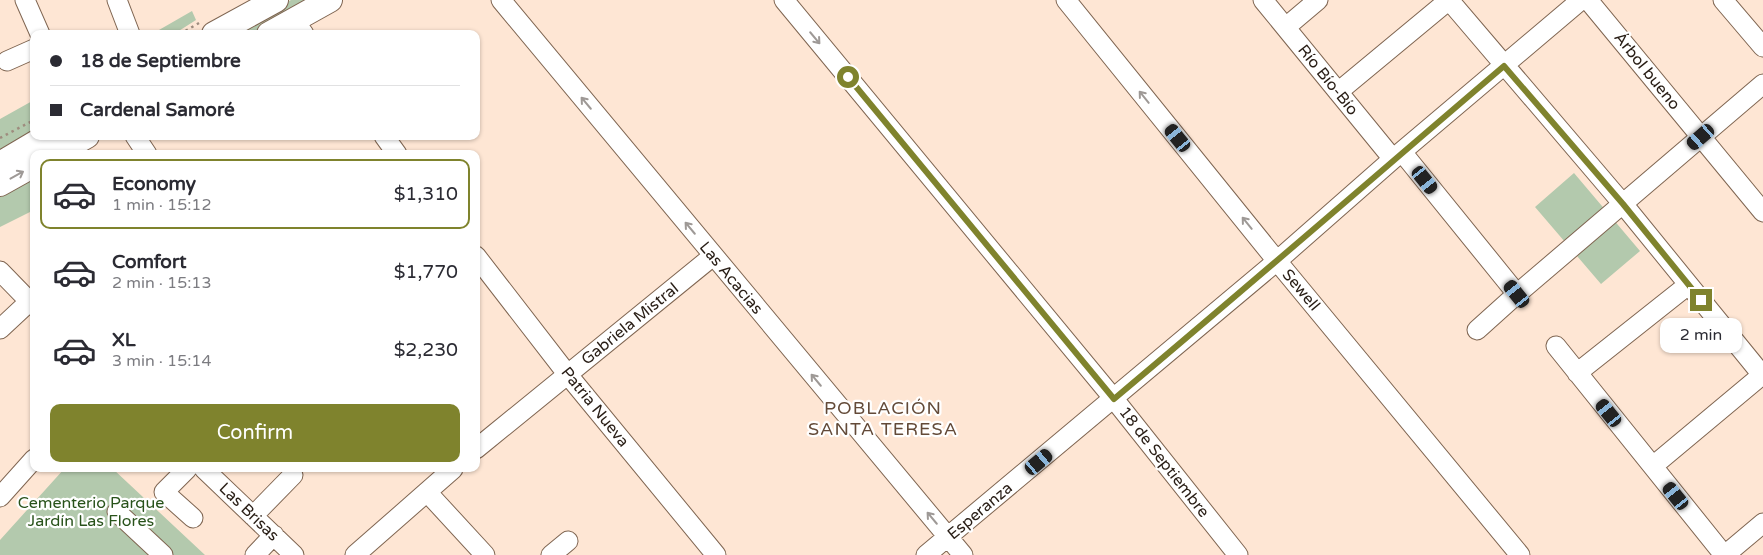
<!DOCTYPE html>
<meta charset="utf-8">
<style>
body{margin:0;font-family:"Varela Round",sans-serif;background:#f2f2f3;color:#2b2b33;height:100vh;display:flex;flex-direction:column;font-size:19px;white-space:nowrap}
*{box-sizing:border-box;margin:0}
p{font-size:16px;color:#7c7c81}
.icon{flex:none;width:28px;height:28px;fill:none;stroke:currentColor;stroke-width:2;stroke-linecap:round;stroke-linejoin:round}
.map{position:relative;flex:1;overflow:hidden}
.side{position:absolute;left:30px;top:150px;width:450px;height:322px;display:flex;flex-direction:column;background:#fff;border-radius:10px;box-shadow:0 1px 4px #0004}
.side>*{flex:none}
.guide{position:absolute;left:30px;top:30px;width:450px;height:110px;border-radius:10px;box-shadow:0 1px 4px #0004;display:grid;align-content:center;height:110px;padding:0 20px;background:#fff}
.end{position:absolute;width:22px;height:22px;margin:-11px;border:6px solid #7f832d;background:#fff;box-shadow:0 0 0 2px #fff}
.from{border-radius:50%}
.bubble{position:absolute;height:35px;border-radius:10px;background:#fff;box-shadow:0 1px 4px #0004;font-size:16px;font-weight:600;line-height:35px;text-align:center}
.car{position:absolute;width:15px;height:30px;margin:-15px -8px;border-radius:6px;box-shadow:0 0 4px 1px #0007;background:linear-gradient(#222 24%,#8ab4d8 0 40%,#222 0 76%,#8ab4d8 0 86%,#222 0)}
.guide b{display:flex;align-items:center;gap:18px;height:48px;font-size:19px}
.guide b+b{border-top:1px solid #e1e1e2}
.guide i{width:12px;height:12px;background:#2b2b33}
ul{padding:9px 0 0;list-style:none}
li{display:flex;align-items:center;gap:15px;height:70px;margin:0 10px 8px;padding:0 10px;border:2px solid transparent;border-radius:10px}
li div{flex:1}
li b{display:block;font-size:19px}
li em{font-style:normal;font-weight:600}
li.current{border-color:#7f832d}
li>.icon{width:45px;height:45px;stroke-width:1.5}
.action{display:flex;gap:10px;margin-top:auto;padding:10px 20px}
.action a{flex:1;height:58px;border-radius:10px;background:#7f832d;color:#fff;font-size:20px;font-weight:600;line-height:58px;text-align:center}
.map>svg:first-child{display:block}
</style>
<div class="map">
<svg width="1763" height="555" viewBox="0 0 1763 555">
<rect width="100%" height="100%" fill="#fee6d4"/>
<path fill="#b3c9ad" d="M291,0H316L256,34H241L240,28Z
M192,11L196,20L174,34H152Z
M34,100V136L0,151V119Z
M1574,173L1640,251L1601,284L1535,207Z
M34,174V210L0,227V196L1,197L23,184Z
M64,469H113L205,555H0V540Z"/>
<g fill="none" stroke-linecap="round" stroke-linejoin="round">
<g stroke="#7f6551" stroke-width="21">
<path id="minor" d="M25,0L40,34
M117,0L130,34
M501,0L963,555
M784,0L1114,399L1238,555
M1066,0L1277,261L1520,555
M1263,0L1393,159
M1449,0L1623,204L1763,376
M1588,0L1763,212
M1723,0L1763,47
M294,20L304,34
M1286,27L1318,0
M7,61L34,49
M1338,92L1449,0
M135,136L147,154
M384,136L397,154
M1402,152L1517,294L1763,84
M476,256L568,375L716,555
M0,271L34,306
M0,329L29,302
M1477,330L1517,294
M1556,346L1724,555
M1577,373L1688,285
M476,449L713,256
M1653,466L1762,375
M187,469L164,492L193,518
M204,469L294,555
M427,492L485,555
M0,497L34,459
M117,512L163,555
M253,516L293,475
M255,555L274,535
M355,555L453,469
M551,555L568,541
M926,555L1277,261L1393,159L1581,0
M1725,555L1763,523"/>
</g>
<g stroke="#7f6551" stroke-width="26">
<path id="major" d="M214,34L276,0
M269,34L330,0
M55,154L87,136
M0,164L47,136
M0,184L34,165"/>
</g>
<path stroke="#9e8c7e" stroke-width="2.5" stroke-dasharray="2.5 4" stroke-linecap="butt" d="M180,34L199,23
M0,138L34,120"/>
<use href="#minor" stroke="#fff" stroke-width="19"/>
<use href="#major" stroke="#fff" stroke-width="24"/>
</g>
<defs><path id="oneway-shaft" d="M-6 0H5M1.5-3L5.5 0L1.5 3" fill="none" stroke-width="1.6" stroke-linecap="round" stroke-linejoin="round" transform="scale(1.25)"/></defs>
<g stroke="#9e9996">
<use href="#oneway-shaft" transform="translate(815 38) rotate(50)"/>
<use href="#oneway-shaft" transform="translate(1144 97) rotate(-129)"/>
<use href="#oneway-shaft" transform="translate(586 103) rotate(-130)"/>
<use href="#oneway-shaft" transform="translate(17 175) rotate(-29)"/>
<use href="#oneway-shaft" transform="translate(1247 223) rotate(-129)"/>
<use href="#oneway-shaft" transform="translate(690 228) rotate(-130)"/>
<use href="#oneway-shaft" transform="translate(816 380) rotate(-130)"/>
<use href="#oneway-shaft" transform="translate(932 518) rotate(-130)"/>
</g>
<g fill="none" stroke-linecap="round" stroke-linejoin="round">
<path stroke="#7f832d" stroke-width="6" d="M848,77L1114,399C1245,289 1374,177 1504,66L1623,204L1701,300"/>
</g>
<g text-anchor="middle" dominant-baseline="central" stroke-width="4.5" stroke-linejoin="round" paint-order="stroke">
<g font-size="16" fill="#281d15" stroke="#fff">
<text transform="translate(1647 71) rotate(51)">Árbol bueno</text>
<text transform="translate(1328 80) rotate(51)">Río Bío-Bío</text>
<text transform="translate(731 278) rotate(50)">Las Acacias</text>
<text transform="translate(1301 290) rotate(50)">Sewell</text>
<text transform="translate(630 324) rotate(-39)">Gabriela Mistral</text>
<text transform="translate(595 407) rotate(51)">Patria Nueva</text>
<text transform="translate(1164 462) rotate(52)">18 de Septiembre</text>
<text transform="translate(980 511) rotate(-40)">Esperanza</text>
<text transform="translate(249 512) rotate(44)">Las Brisas</text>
</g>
<g font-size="16" fill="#28521a" stroke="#fff">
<text x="91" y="503">Cementerio Parque<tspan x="91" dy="18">Jardín Las Flores</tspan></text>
</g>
<g font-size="18" letter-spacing="1" fill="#634a38" stroke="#fff">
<text x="883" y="408">POBLACIÓN<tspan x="883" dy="21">SANTA TERESA</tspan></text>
</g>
</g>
</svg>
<i class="end from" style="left:848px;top:77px"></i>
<i class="end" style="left:1701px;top:300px"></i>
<div class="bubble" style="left:1660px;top:318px;width:82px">2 min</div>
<i class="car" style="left:1701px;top:137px;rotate:229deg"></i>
<i class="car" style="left:1178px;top:138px;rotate:321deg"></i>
<i class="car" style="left:1425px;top:180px;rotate:141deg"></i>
<i class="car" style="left:1517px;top:294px;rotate:321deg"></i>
<i class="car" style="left:1609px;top:413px;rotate:321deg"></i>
<i class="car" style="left:1039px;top:462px;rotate:50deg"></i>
<i class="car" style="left:1676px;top:496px;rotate:321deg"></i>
<div class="guide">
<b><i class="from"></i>18 de Septiembre</b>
<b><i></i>Cardenal Samoré</b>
</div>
<section class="side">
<ul>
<li class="current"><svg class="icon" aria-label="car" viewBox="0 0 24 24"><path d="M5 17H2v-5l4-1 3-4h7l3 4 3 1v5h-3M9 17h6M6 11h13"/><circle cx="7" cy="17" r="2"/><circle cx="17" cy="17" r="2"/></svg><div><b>Economy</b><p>1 min · 15:12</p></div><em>$1,310</em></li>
<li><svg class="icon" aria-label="car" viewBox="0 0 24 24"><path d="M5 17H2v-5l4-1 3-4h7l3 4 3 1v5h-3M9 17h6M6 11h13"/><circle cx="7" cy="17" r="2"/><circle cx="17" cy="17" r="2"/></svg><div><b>Comfort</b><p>2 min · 15:13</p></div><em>$1,770</em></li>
<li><svg class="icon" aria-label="car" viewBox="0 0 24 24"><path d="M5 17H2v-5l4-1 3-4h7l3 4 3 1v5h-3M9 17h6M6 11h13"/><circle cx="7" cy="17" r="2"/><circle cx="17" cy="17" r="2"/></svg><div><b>XL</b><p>3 min · 15:14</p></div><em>$2,230</em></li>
</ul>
<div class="action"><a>Confirm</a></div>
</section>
</div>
